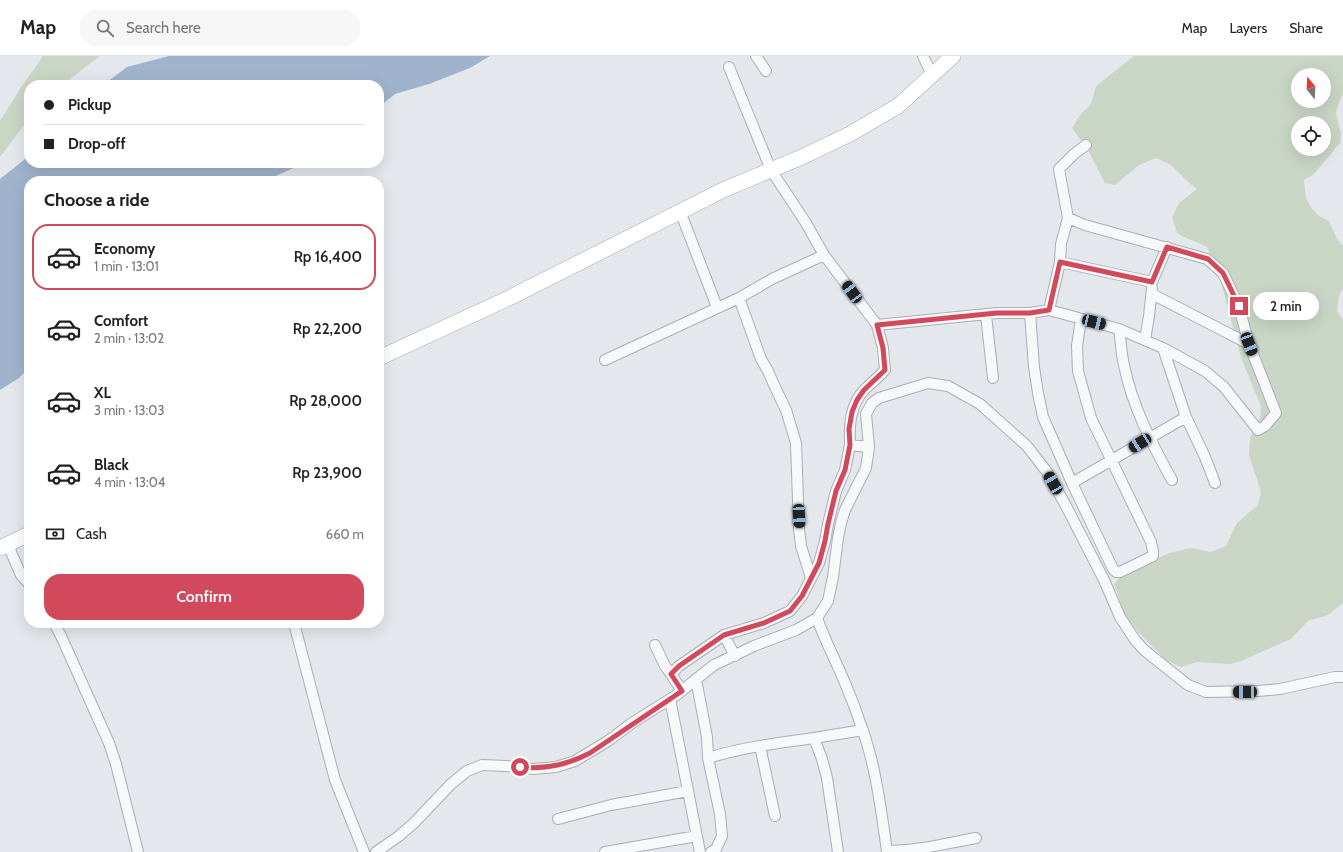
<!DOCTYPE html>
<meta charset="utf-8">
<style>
body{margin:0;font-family:Cabin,sans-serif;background:#f6f6f6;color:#222;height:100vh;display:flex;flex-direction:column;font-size:15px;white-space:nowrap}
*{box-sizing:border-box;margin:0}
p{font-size:13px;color:#767676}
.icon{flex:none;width:22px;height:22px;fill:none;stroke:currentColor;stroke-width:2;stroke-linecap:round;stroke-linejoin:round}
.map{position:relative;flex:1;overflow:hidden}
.drawer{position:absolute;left:24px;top:120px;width:360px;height:452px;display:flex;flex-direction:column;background:#fff;border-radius:16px;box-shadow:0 4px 16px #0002}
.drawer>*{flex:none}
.hud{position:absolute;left:24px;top:24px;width:360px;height:88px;border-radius:16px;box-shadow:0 4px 16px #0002;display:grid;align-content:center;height:88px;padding:0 20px;background:#fff}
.needle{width:26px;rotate:342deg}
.fabs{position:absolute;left:1291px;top:12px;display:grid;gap:8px}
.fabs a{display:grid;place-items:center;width:40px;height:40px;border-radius:50%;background:#fff;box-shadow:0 4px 16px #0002;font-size:20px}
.end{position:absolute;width:18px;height:18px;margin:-9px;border:5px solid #d1495b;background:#fff;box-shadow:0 0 0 2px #fff}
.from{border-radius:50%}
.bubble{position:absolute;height:28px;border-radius:14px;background:#fff;box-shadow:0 4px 16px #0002;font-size:13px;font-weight:600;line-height:28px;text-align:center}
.car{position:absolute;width:12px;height:24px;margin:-12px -6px;border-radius:5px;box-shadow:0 0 3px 1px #0007;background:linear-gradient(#222 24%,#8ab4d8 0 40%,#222 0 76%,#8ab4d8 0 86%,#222 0)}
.hud b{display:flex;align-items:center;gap:14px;height:38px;font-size:15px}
.hud b+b{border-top:1px solid #e0e0e0}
.hud i{width:10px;height:10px;background:#222}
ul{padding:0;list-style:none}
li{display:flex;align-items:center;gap:12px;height:66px;margin:0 8px 6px;padding:0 12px;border:2px solid transparent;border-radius:16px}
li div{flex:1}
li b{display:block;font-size:15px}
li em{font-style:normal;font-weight:600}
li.active{border-color:#d1495b}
li>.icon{width:36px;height:36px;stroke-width:1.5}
h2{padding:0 20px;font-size:18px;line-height:48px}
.pay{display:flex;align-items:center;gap:10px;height:44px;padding:0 20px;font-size:15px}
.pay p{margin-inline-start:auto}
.action{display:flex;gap:8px;margin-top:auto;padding:8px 20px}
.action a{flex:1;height:46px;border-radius:16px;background:#d1495b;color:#fff;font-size:16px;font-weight:600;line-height:46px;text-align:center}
header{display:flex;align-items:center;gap:24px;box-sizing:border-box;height:56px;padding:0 20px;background:#fff;border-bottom:1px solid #e0e0e0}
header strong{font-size:19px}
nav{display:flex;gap:22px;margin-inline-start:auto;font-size:14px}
.search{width:280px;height:36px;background:#f6f6f6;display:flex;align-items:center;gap:10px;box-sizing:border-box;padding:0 14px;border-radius:16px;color:#767676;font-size:15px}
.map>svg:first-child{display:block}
</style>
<header>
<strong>Map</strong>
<div class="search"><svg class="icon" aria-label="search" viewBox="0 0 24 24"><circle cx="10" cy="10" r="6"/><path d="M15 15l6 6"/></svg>Search here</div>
<nav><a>Map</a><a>Layers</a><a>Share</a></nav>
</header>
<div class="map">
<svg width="1343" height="796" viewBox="0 0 1343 796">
<rect width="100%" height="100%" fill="#e4e7ec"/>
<path fill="#c9d6c5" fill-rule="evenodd" d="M43,0H100L70,23L65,29H29V62L0,101V65L22,30Z
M1134,0H1343V39L1339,46L1336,57L1341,77L1340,87L1313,119L1304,124L1306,142L1312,153L1319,160L1329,165L1337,183L1343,190V233L1339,239L1337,255L1343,264V547L1328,559L1308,565L1291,583L1241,605L1230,608L1197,606L1181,611L1166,604L1139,577L1125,559L1114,528L1120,521L1169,497L1191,492L1211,496L1226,490L1237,467L1258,449L1261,436L1249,399L1250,382L1260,362L1261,350L1241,302L1221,226L1207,191L1180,179L1177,176L1172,161L1179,147L1197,133L1188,126L1171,109L1156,102L1139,109L1115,129L1105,127L1089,96L1072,72L1080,59L1091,48L1096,30ZM1298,19H1324V45H1298ZM1298,67H1324V93H1298Z"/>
<path fill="#9fb4cc" d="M169,0H490L470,12L429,28L395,38L379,51V29H103L127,11Z
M29,100V107H305L264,125H29V312L19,322L0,334V123Z"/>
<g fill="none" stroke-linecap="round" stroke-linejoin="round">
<g stroke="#a9aeb7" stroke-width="12">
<path id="street" d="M756,0L766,15
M923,0L932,19
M680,155L717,251
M1060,206L1152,226L1167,191
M1152,238L1249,288
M1049,254L1060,206L1061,188L1068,162L1059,113L1074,98L1086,89
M1030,257L1034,311L1038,337L1043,361L1072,427L1113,513L1116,516H1120L1153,500V495L1151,486L1091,362L1078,315L1077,290L1081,263
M986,259L993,322
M877,269L997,257H1030L1049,254L1119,273L1163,292L1205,315L1224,331L1258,374L1265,370L1276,357L1249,288L1239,251L1223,217L1207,203L1085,169L1068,162
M1119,273C1121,285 1121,297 1124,309C1132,350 1152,388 1172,424
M1145,284L1149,260L1152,232
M1163,292L1186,361L1205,401L1215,427
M605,304L739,242
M869,391L866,358L872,347L879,342L928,327L948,330L980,348L1027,390L1047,416L1065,448L1104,524L1120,561L1135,584L1144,594L1188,629L1206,636L1258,635L1280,633L1335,621H1343
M1072,427L1186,361
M8,489L21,519L29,528
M811,522L801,490L799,473L796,387L786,354L774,329L768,315L761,303L739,242L772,223L824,199
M817,562C825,585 836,605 845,627C851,641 857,657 862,672C876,711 881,754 887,795C917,795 947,787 976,782
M54,567L61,580L109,687L116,708L138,796
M294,567L335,724L364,796
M724,579L735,600
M655,589L665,610L671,618L682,635
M671,618L679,610L724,579L764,567L790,555L802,540L819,507L825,485L828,468L836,435L845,414L850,389
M696,623L707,681L708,702
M670,643L700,796
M814,682L863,674
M760,690L775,760
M558,763L611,749L688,735
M376,796L399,780L414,767L451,728L467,715L482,709L506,710L533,713L556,711L575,705L608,685L632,667L675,640L714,609L754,590L796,574L817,562L828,545L833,521L838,482L841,467L845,454L866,412L869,391L850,389C849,370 850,348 865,333C871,327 879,321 885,314L883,292L877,269L824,199L806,167L771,114L729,11
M605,796L697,780
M711,796L716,793L722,780L720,758L708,702C743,691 779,687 814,682L822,703L827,722L838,796"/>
</g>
<g stroke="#a9aeb7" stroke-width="16">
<path id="secondary" d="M379,302L511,241L723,134L802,101L850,78L898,50L953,0
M0,492L29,478"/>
</g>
<use href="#street" stroke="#f7f8fa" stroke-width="10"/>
<use href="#secondary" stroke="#fff" stroke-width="15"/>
</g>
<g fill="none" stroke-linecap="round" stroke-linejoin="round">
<path stroke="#d1495b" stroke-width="5" d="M520,711C545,714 567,709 590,697L682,635L671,618L679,610L724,579L764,567L790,555L802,540L819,507L825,485L828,468L836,435L845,414L850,389L849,373L852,356L857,344L864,334L885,314L883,292L877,269L997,257H1030L1049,254L1060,206L1152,226L1167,191L1208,203L1223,217L1239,250"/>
</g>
</svg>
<div class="fabs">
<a><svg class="needle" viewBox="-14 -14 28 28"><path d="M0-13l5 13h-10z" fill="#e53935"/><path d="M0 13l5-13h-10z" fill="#767676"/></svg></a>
<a><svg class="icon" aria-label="locate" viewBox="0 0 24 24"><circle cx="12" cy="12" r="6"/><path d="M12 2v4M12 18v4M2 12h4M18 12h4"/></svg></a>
</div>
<i class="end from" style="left:520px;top:711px"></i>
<i class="end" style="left:1239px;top:250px"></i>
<div class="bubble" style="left:1253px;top:236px;width:66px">2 min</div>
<i class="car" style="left:852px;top:236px;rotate:324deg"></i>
<i class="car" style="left:1094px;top:266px;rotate:104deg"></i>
<i class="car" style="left:1249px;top:288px;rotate:159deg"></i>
<i class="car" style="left:1140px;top:387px;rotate:238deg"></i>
<i class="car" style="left:1053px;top:427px;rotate:330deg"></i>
<i class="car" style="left:799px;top:460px;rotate:177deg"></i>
<i class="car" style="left:1245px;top:636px;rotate:270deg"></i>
<div class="hud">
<b><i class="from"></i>Pickup</b>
<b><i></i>Drop-off</b>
</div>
<section class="drawer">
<h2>Choose a ride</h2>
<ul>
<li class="active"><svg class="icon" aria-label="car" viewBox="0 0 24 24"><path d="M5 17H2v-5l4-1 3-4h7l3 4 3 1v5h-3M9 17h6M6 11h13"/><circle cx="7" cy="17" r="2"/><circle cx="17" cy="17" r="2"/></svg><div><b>Economy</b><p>1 min · 13:01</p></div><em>Rp 16,400</em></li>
<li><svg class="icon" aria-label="car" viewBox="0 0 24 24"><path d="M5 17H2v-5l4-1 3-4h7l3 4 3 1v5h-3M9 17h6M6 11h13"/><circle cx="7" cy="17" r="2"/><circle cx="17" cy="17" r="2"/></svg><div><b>Comfort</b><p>2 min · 13:02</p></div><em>Rp 22,200</em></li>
<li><svg class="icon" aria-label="car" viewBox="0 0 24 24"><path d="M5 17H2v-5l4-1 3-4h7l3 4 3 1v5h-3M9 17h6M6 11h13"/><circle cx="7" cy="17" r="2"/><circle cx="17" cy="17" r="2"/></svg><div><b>XL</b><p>3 min · 13:03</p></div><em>Rp 28,000</em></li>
<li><svg class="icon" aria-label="car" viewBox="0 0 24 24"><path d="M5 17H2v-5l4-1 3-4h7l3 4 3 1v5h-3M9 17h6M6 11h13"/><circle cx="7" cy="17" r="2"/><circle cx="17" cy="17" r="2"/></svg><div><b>Black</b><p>4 min · 13:04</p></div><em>Rp 23,900</em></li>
</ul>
<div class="pay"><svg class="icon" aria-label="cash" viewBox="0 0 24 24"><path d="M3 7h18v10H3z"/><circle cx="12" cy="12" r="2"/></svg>Cash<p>660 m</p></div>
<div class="action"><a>Confirm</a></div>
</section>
</div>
